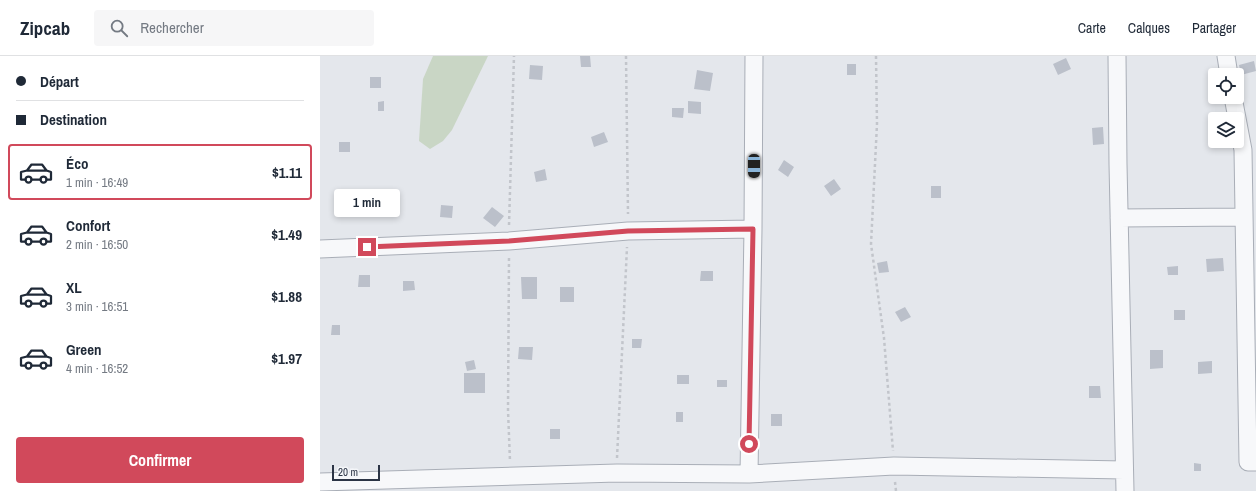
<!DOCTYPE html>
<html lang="fr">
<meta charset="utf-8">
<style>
body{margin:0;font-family:"Archivo Narrow",sans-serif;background:#f6f6f7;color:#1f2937;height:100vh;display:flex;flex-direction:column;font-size:15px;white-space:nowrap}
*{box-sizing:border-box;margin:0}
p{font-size:13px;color:#747a83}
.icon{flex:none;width:22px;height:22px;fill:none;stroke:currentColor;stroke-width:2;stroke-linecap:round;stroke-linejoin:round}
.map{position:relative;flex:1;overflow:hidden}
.sheet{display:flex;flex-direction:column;background:#fff;width:320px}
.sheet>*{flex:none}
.hud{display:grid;align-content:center;height:88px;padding:0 16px;background:#fff}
.fabs{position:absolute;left:888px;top:12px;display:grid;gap:8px}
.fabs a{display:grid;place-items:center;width:36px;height:36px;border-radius:4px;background:#fff;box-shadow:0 2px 6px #0003;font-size:20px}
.scale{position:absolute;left:12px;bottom:10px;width:48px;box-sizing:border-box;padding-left:4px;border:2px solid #2b3445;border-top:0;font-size:11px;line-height:14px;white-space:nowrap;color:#2b3445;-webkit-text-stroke:3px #f4f6f9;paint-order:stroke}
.end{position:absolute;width:18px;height:18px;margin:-9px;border:5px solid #d1495b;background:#fff;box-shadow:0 0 0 2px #fff}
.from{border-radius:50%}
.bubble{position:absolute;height:28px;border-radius:4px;background:#fff;box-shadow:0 2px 6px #0003;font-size:13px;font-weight:800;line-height:28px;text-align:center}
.car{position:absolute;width:12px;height:24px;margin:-12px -6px;border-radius:5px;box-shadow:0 0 3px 1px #0007;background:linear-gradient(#222 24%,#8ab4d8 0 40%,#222 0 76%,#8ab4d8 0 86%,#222 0)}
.hud b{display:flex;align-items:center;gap:14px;height:38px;font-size:15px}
.hud b+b{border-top:1px solid #e0e1e3}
.hud i{width:10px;height:10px;background:#1f2937}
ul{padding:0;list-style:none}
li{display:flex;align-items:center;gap:12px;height:56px;margin:0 8px 6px;padding:0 8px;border:2px solid transparent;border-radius:4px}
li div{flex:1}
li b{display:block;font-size:15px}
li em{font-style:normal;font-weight:800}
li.selected{border-color:#d1495b}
li>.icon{width:36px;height:36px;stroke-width:1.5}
.action{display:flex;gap:8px;margin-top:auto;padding:8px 16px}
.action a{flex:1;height:46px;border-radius:4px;background:#d1495b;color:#fff;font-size:16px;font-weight:800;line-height:46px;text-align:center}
header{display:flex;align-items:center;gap:24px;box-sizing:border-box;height:56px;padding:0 20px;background:#fff;border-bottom:1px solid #e0e1e3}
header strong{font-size:19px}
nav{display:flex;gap:22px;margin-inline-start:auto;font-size:14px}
.search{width:280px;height:36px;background:#f6f6f7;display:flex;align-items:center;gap:10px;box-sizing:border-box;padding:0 14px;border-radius:4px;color:#747a83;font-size:15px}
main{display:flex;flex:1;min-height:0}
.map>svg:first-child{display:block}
</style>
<header>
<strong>Zipcab</strong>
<div class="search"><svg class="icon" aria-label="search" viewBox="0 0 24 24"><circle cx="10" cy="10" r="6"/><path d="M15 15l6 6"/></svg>Rechercher</div>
<nav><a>Carte</a><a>Calques</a><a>Partager</a></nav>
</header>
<main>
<section class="sheet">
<div class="hud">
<b><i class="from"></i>Départ</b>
<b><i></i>Destination</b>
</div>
<ul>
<li class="selected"><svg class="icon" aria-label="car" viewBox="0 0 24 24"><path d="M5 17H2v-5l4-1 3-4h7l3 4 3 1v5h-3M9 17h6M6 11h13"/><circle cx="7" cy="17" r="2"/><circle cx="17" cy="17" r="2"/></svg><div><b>Éco</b><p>1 min · 16:49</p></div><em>$1.11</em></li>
<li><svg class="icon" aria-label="car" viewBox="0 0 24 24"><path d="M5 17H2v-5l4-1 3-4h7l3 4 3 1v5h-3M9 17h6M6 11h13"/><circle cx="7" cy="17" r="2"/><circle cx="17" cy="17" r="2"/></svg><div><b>Confort</b><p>2 min · 16:50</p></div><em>$1.49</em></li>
<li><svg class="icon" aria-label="car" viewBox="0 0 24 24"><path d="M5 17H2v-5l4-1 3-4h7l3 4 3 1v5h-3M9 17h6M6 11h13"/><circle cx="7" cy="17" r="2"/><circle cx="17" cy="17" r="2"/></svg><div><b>XL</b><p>3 min · 16:51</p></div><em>$1.88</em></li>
<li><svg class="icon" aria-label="car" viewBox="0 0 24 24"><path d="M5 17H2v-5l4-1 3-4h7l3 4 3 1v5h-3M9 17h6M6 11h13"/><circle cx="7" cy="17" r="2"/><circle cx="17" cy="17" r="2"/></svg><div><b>Green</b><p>4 min · 16:52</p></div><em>$1.97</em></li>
</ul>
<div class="action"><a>Confirmer</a></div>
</section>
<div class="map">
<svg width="936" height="435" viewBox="0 0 936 435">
<rect width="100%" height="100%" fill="#e4e7ec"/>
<path fill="#c9d6c5" d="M113,0H168L132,74L123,85L110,93L99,85L103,23Z"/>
<path fill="#bbc0ca" d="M260,0H270L271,11H261Z
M746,2L751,13L738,19L733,8Z
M934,5L936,15L921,19L919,9Z
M527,8H536V19H527Z
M210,9L223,10L222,24L209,23Z
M377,14L393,17L390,35L374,33Z
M50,21H61V32H50Z
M64,45V55H58V46Z
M368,45L381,46V58L368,57Z
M352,52H364L363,62L352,61Z
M783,71L784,88L773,89L772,72Z
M284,76L288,86L274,91L271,81Z
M19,86H30V96H19Z
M464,104L474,111L468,121L458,114Z
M225,113L227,124L216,126L214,116Z
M514,123L521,133L511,140L504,130Z
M611,130H621V142H611Z
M18,134H31V151H18Z
M121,149L133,150L132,162L120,161Z
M172,151L184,160L175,171L163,162Z
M903,202L904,215L887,216L886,203Z
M567,205L569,216L559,217L557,207Z
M858,210V219H848L847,211Z
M381,215H393V225H380Z
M39,219H50V231H38Z
M201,221H217V243H202Z
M83,225H94L95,234L83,235Z
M240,231H254V246H240Z
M585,251L591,261L581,266L575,256Z
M854,254H865V264H854Z
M12,269H20V279H11Z
M312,283H322L321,292H312Z
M199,291H213L212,304L198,303Z
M830,294H843V312L830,313Z
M154,304L156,313L147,315L145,306Z
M892,305V317L878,318V306Z
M144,317H165V337H144Z
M357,319H369V328H357Z
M397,324H407V331H397Z
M769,330H780L781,342H769Z
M356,356H363V366H356Z
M451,358H462V370H451Z
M230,373H240V383H230Z
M874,407L881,408V415H874Z"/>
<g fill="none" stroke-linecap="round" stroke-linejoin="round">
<g stroke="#a9aeb7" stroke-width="19">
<path id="minor" d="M797,0L798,108L805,435
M906,0L909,19
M913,41L923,94L928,406H936
M799,162L924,161
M0,193L189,185L308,175L433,173
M429,418L433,173L434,0
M0,426L297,417L429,418L574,410L804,414"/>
</g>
<path stroke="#c2c5cb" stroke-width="2.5" stroke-dasharray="3 3" stroke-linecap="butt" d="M306,0L308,158
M556,0L557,68L551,188L564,282L573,395
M189,169L194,0
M189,202L188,354L190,405
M297,402L307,191
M575,426L576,435"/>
<use href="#minor" stroke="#f7f8fa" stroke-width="17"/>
</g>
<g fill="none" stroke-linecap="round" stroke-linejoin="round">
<path stroke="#d1495b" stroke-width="5" d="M47,191L189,185L308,175L433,173L429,388"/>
</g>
</svg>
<div class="fabs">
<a><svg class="icon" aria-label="locate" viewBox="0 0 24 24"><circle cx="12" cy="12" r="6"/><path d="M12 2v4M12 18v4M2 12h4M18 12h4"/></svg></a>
<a><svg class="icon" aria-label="layers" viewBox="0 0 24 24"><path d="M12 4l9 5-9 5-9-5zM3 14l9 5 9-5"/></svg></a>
</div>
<div class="scale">20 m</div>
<i class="end from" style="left:429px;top:388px"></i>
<i class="end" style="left:47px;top:191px"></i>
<div class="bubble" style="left:14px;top:133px;width:66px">1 min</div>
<i class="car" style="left:434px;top:110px;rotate:180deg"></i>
</div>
</main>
